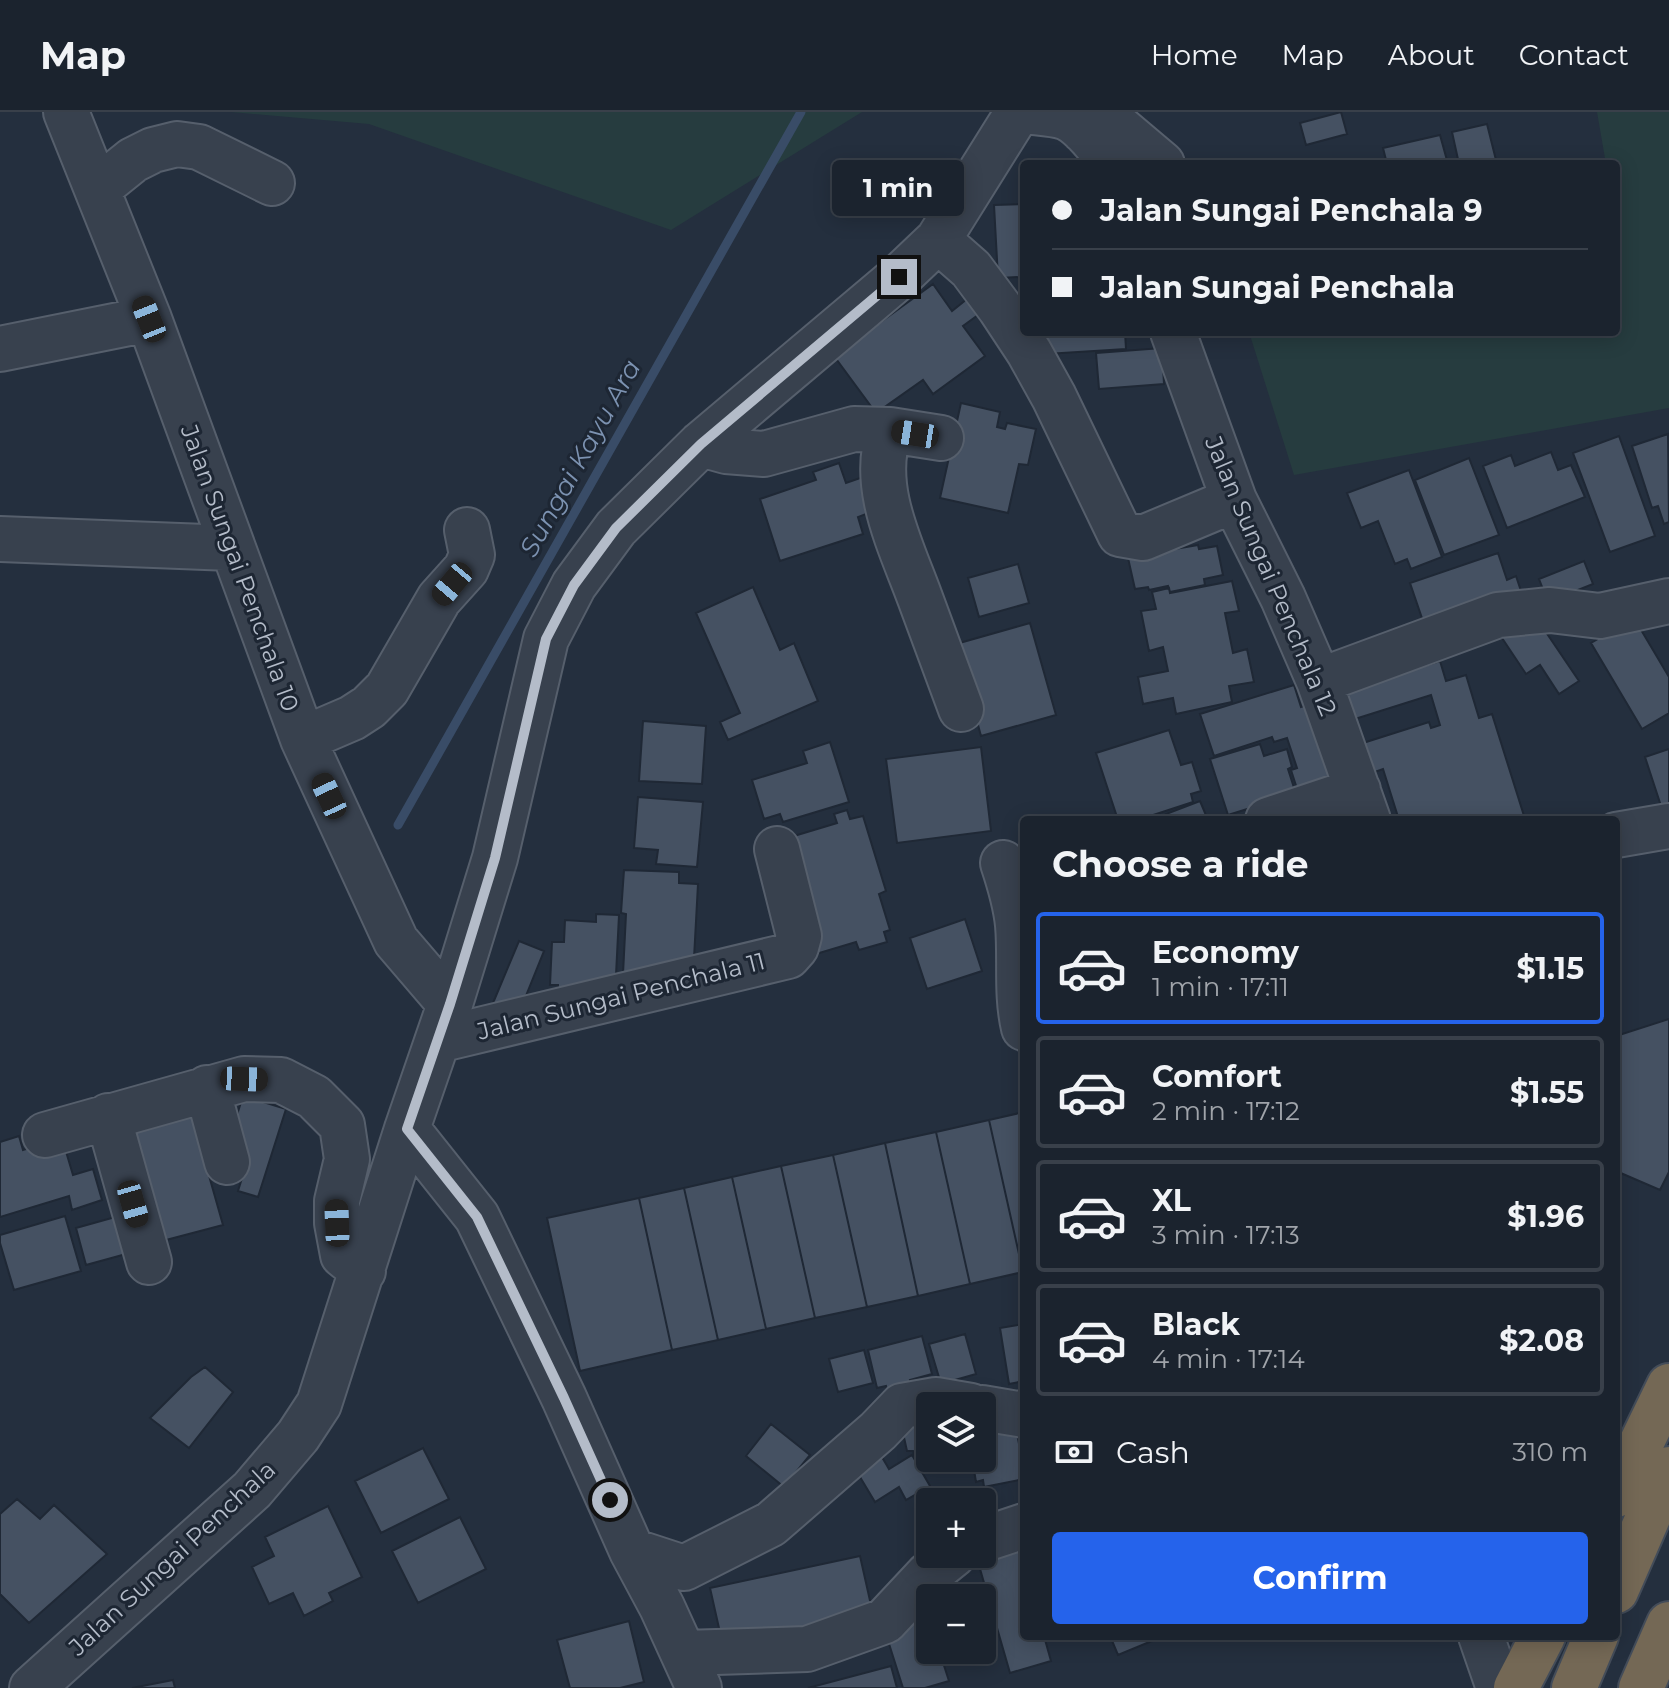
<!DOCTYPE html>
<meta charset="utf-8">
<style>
body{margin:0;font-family:Montserrat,sans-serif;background:#242b36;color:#f1f3f6;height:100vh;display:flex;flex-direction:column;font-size:30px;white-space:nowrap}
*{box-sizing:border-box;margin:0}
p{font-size:26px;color:#a0a4aa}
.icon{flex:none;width:44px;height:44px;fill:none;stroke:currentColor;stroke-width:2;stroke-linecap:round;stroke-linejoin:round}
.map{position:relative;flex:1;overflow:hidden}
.panel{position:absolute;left:1020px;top:704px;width:600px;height:824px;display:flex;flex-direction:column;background:#1b232e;border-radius:8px;box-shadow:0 4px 20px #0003,0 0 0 2px #39404a}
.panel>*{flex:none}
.guide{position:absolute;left:1020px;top:48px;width:600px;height:176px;border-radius:8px;box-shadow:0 4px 20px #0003,0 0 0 2px #39404a;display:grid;align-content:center;height:176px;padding:0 32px;background:#1b232e}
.buttons{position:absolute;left:916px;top:1280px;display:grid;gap:16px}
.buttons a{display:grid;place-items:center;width:80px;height:80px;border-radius:8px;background:#1b232e;box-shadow:0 4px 20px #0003,0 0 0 2px #39404a;font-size:40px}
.end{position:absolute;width:36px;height:36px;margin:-18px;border:10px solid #b4bcc9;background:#111;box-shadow:0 0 0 4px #111}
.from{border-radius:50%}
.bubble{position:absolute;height:56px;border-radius:8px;background:#1b232e;box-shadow:0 4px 20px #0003,0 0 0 2px #39404a;font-size:26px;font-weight:700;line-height:56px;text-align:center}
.car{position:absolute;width:24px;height:48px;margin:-24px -12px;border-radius:10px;box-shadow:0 0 6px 2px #0007;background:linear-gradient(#222 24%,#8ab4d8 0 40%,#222 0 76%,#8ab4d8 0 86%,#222 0)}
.guide b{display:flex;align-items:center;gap:28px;height:76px;font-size:30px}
.guide b+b{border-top:2px solid #39404a}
.guide i{width:20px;height:20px;background:#f1f3f6}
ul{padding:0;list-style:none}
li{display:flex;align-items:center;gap:24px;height:112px;margin:0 16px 12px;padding:0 16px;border:4px solid #39404a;border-radius:8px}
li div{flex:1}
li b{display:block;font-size:30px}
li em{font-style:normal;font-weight:700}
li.on{border-color:#2563eb}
li>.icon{width:72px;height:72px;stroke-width:1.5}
h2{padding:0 32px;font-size:36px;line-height:96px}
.pay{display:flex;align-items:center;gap:20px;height:88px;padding:0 32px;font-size:30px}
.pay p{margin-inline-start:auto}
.primary-button{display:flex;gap:16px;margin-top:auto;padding:16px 32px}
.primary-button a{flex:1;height:92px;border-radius:8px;background:#2563eb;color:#fff;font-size:32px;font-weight:700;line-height:92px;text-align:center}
header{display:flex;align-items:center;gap:48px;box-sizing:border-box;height:112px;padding:0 40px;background:#1b232e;border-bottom:2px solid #39404a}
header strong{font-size:38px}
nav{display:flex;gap:44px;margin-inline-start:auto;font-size:28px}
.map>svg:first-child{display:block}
</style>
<header>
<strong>Map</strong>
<nav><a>Home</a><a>Map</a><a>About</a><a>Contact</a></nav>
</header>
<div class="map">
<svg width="1669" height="1576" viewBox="0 0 1669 1576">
<rect width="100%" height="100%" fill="#242f3e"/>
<path fill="#263c3f" d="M231,0H862L671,118L369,12Z
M1597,0H1669V296L1294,363L1249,220H1616V52H1606Z"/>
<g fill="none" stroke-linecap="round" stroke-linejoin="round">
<path stroke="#394c67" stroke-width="9" d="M398,713L801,0"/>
</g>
<path fill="#455162" stroke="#1f2835" stroke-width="2" d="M1341,0L1347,22L1306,33L1300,11Z
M1487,12L1497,52H1459L1452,20Z
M1440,23L1448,52H1387L1383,36Z
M1024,92V217H1023L1020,165L998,166L994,93Z
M933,172L952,199L967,187L978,203L963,214L985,244L933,282L923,268L876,301L834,244Z
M1045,220H1125L1126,237L1046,242Z
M1162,236L1164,272L1099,277L1096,241Z
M961,291L1000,300L997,315L1005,317L1007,311L1036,317L1028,353L1019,352L1008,401L940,386Z
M1668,322L1669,410L1664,412L1658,394L1652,396L1632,334Z
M1619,324L1655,424L1610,440L1573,341Z
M1551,340L1558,358L1571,353L1585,385L1507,416L1483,354L1511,343L1515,354Z
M1469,346L1499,423L1444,443L1415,368Z
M839,351L846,371L863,365L874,399L858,405L863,422L780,449L760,387L816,368L813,360Z
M1409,358L1442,445L1411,457L1407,447L1395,452L1378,409L1361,416L1347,381Z
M1198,433L1199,437L1217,434L1223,463L1204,467L1205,473L1170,480L1168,474L1149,478L1148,475L1135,477L1128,446L1173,434L1174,437Z
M1498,441L1507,468L1516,464L1522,482L1425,515L1410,471Z
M1584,449L1593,472L1548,490L1539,467Z
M1018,452L1029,491L979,505L968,466Z
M1232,469L1239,499L1225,501L1233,541L1247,537L1254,570L1229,574L1232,590L1176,602L1173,586L1143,592L1138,565L1168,559L1163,535L1149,539L1141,499L1156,497L1152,480L1169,476L1170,481Z
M753,475L780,538L794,531L818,589L728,628L720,610L740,601L696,501Z
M1533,501L1579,569L1559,582L1540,553L1526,562L1500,523Z
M1634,506L1669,565V601L1642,617L1591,531Z
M1030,511L1056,603L981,624L956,532Z
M1440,549L1446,569L1466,563L1479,606L1492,602L1525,707L1399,708L1383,657L1372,661L1363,631L1429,610L1431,616L1440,613L1431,583L1355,607L1346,579Z
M1294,573L1301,595L1313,591L1335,664L1299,683L1291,658L1297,656L1287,626L1274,630L1272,625L1214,644L1200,602Z
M643,609L706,614L702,672L639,669Z
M1169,618L1181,653L1192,650L1201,679L1191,682L1193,690L1138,708H1118L1096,641Z
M830,630L849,690L783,710L780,702L764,707L752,668L807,651L803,639Z
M1260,632L1264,644L1287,637L1292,655L1288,657L1296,682L1228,703L1210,647Z
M981,635L991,719L897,731L886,647Z
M1669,637V698L1663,700L1645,645Z
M638,685L703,690L697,755L656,752L658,738L634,736Z
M1200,689L1208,708H1169L1166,702Z
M847,698L850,707L863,704L886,779L879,782L890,818L884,820L887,830L859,838L856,830L816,842L784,727L837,711L834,702Z
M624,758L679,760V771L698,772L693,865L623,862L626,802L621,801Z
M596,802L619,803L615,883L558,881V873H550L552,830H564L565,808L596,810Z
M965,807L982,859L927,877L910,826Z
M519,829L544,839L519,901L493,891Z
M1669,907V1060L1660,1078L1616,1059V924Z
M243,984L286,997L258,1085L238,1079L242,1066L229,1028Z
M189,993L223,1113L166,1128L131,1009Z
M1024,1000V1160H1023L989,1008Z
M989,1008L1023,1160L970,1172L936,1020Z
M936,1020L970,1172L918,1184L885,1031Z
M19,1024L23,1038L62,1026L73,1063L93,1057L102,1088L72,1098L69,1084L0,1105V1030Z
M885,1031L918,1184L867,1195L833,1043Z
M833,1043L867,1195L815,1206L781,1054Z
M781,1054L815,1206L766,1217L732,1065Z
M732,1065L766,1217L718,1228L684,1076Z
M684,1076L718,1228L672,1238L639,1086Z
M639,1086L672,1238L580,1259L547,1106Z
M126,1102L137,1139L86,1153L76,1116Z
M65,1104L81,1159L14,1178L0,1131V1123Z
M1024,1212V1269L1009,1272L1000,1216Z
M965,1222L976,1262L941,1272L929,1232Z
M922,1224L932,1262L910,1268L912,1277L888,1283L886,1274L877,1276L868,1238Z
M864,1238L873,1271L838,1280L829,1247Z
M205,1255L233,1280L189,1336L150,1306L191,1265Z
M930,1296V1344L915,1347L913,1339H907L899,1303Z
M1015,1311L1024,1358V1367L984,1375L983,1368L976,1370L972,1346H982V1318Z
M771,1312L810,1343L784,1375L746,1344Z
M423,1336L449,1387L381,1421L355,1369Z
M879,1340L889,1357L912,1343L930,1374L906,1388L899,1375L875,1390L854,1355Z
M17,1387L40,1407L54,1393L107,1442L29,1511L0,1482V1402Z
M328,1394L362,1465L329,1481L333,1489L304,1504L293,1481L269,1492L252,1455L274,1444L265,1425Z
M460,1405L486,1457L418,1491L392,1439Z
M1017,1431L1024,1456V1524H1044L1051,1549L1010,1561L976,1443Z
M860,1444L873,1502L723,1534L710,1476Z
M928,1502L930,1508V1538H939L949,1569L925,1576H903L884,1516Z
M629,1509L644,1570L620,1576H570L557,1528Z
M1110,1524H1164L1118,1543Z
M891,1554L897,1576H808Z
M173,1568L175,1576H132Z"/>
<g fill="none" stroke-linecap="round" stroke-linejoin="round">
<g stroke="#565f6c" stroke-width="48">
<path id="minor" d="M66,0L149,207L303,627L396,829L450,892
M1034,0C1064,3 1070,3 1091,26C1098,34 1105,41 1110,52
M1084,19L1111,9L1162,52
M97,77L133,48L153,38L177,32L199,35L272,71
M938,128L971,157L1000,196L1029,240L1054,285L1120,422L1143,426L1234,388
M1173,220L1234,388L1283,486L1319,569L1368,708
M0,237L149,207
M890,318C869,373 901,434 920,486C934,523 947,560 961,597
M701,332L726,339L764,342L854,317L890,318L941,326
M0,427L231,436
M1319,569L1498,503L1550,498L1600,504L1669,489
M303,627L352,606L369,595L387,577L439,487L466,457L472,443L467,418
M1268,708L1358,678
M1616,723L1669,714
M1003,751C1010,772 1016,792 1018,813C1021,847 1016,883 1024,916
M438,928L788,844L796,835L799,824L777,737
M207,976L227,1050
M108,1004L149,1150
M407,1017L477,1105L564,1286L632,1439L662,1495L699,1576
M45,1023L244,967L281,968L314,985L342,1013L347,1047L337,1089V1111L343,1143L363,1159
M982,1296L1024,1303
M982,1428L1024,1414
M632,1439L684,1456L771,1412L878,1319L902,1294L936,1288L971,1294
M1481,1524L1499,1576
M684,1541L807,1537L885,1509L928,1463L954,1442
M32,1576L252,1378L298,1324L319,1292L407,1017L450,892L495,746L546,527L574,473L616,416L701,332L899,165L938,128L1018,0"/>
</g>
<g stroke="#434c59" stroke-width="48">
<path id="highway" d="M1616,1383L1669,1274
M1616,1479L1669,1357
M1516,1576L1543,1524
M1574,1576L1596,1524
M1641,1576L1669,1512"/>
</g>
<use href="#minor" stroke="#38414e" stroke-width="44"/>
<use href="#highway" stroke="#746855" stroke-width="44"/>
</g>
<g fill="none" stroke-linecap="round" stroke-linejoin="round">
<path stroke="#b4bcc9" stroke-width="10" d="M610,1388L564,1286L477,1105L407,1017L450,892L495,746L546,527L574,473L616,416L701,332L899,165"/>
</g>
<g text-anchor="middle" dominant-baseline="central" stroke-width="6" stroke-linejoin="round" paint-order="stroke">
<g font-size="24" fill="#b4bcc9" stroke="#1d2633">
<text transform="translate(240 456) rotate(70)">Jalan Sungai Penchala 10</text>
<text transform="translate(1271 464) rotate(67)">Jalan Sungai Penchala 12</text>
<text transform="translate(621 884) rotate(-14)">Jalan Sungai Penchala 11</text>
<text transform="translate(172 1446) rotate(-43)">Jalan Sungai Penchala</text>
</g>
<g font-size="26" font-style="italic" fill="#7c92b1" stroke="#1d2633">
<text transform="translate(580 346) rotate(-61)">Sungai Kayu Ara</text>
</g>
</g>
</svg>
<div class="buttons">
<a><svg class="icon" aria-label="layers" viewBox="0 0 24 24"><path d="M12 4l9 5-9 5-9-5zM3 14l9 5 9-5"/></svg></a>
<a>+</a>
<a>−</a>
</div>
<i class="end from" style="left:610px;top:1388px"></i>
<i class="end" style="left:899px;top:165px"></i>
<div class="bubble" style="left:832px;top:48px;width:132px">1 min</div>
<i class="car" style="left:149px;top:207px;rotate:338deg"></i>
<i class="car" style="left:915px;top:322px;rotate:279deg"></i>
<i class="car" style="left:452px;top:472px;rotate:220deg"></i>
<i class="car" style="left:329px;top:684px;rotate:335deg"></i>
<i class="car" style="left:244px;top:967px;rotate:92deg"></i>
<i class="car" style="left:133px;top:1092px;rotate:164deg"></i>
<i class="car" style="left:337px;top:1111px;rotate:358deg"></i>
<div class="guide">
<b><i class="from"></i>Jalan Sungai Penchala 9</b>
<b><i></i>Jalan Sungai Penchala</b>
</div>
<section class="panel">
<h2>Choose a ride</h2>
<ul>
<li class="on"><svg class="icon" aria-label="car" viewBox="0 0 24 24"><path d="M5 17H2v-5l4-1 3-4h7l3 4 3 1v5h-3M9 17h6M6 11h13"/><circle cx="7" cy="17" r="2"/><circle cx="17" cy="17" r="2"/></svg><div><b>Economy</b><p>1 min · 17:11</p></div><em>$1.15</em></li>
<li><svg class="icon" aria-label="car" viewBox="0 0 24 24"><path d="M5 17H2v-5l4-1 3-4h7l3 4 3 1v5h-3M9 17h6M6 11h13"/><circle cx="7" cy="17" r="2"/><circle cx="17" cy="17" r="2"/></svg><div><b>Comfort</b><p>2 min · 17:12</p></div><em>$1.55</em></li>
<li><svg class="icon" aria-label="car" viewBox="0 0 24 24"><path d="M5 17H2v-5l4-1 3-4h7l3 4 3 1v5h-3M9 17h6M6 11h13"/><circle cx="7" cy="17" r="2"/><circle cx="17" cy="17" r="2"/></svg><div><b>XL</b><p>3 min · 17:13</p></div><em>$1.96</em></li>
<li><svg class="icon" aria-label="car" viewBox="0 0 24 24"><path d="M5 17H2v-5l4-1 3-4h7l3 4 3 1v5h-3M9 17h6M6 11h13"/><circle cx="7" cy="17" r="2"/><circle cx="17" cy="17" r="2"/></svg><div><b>Black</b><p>4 min · 17:14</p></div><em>$2.08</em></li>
</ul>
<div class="pay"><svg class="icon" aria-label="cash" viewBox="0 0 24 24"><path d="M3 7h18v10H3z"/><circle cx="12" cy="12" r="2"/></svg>Cash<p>310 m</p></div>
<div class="primary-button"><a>Confirm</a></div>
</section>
</div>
